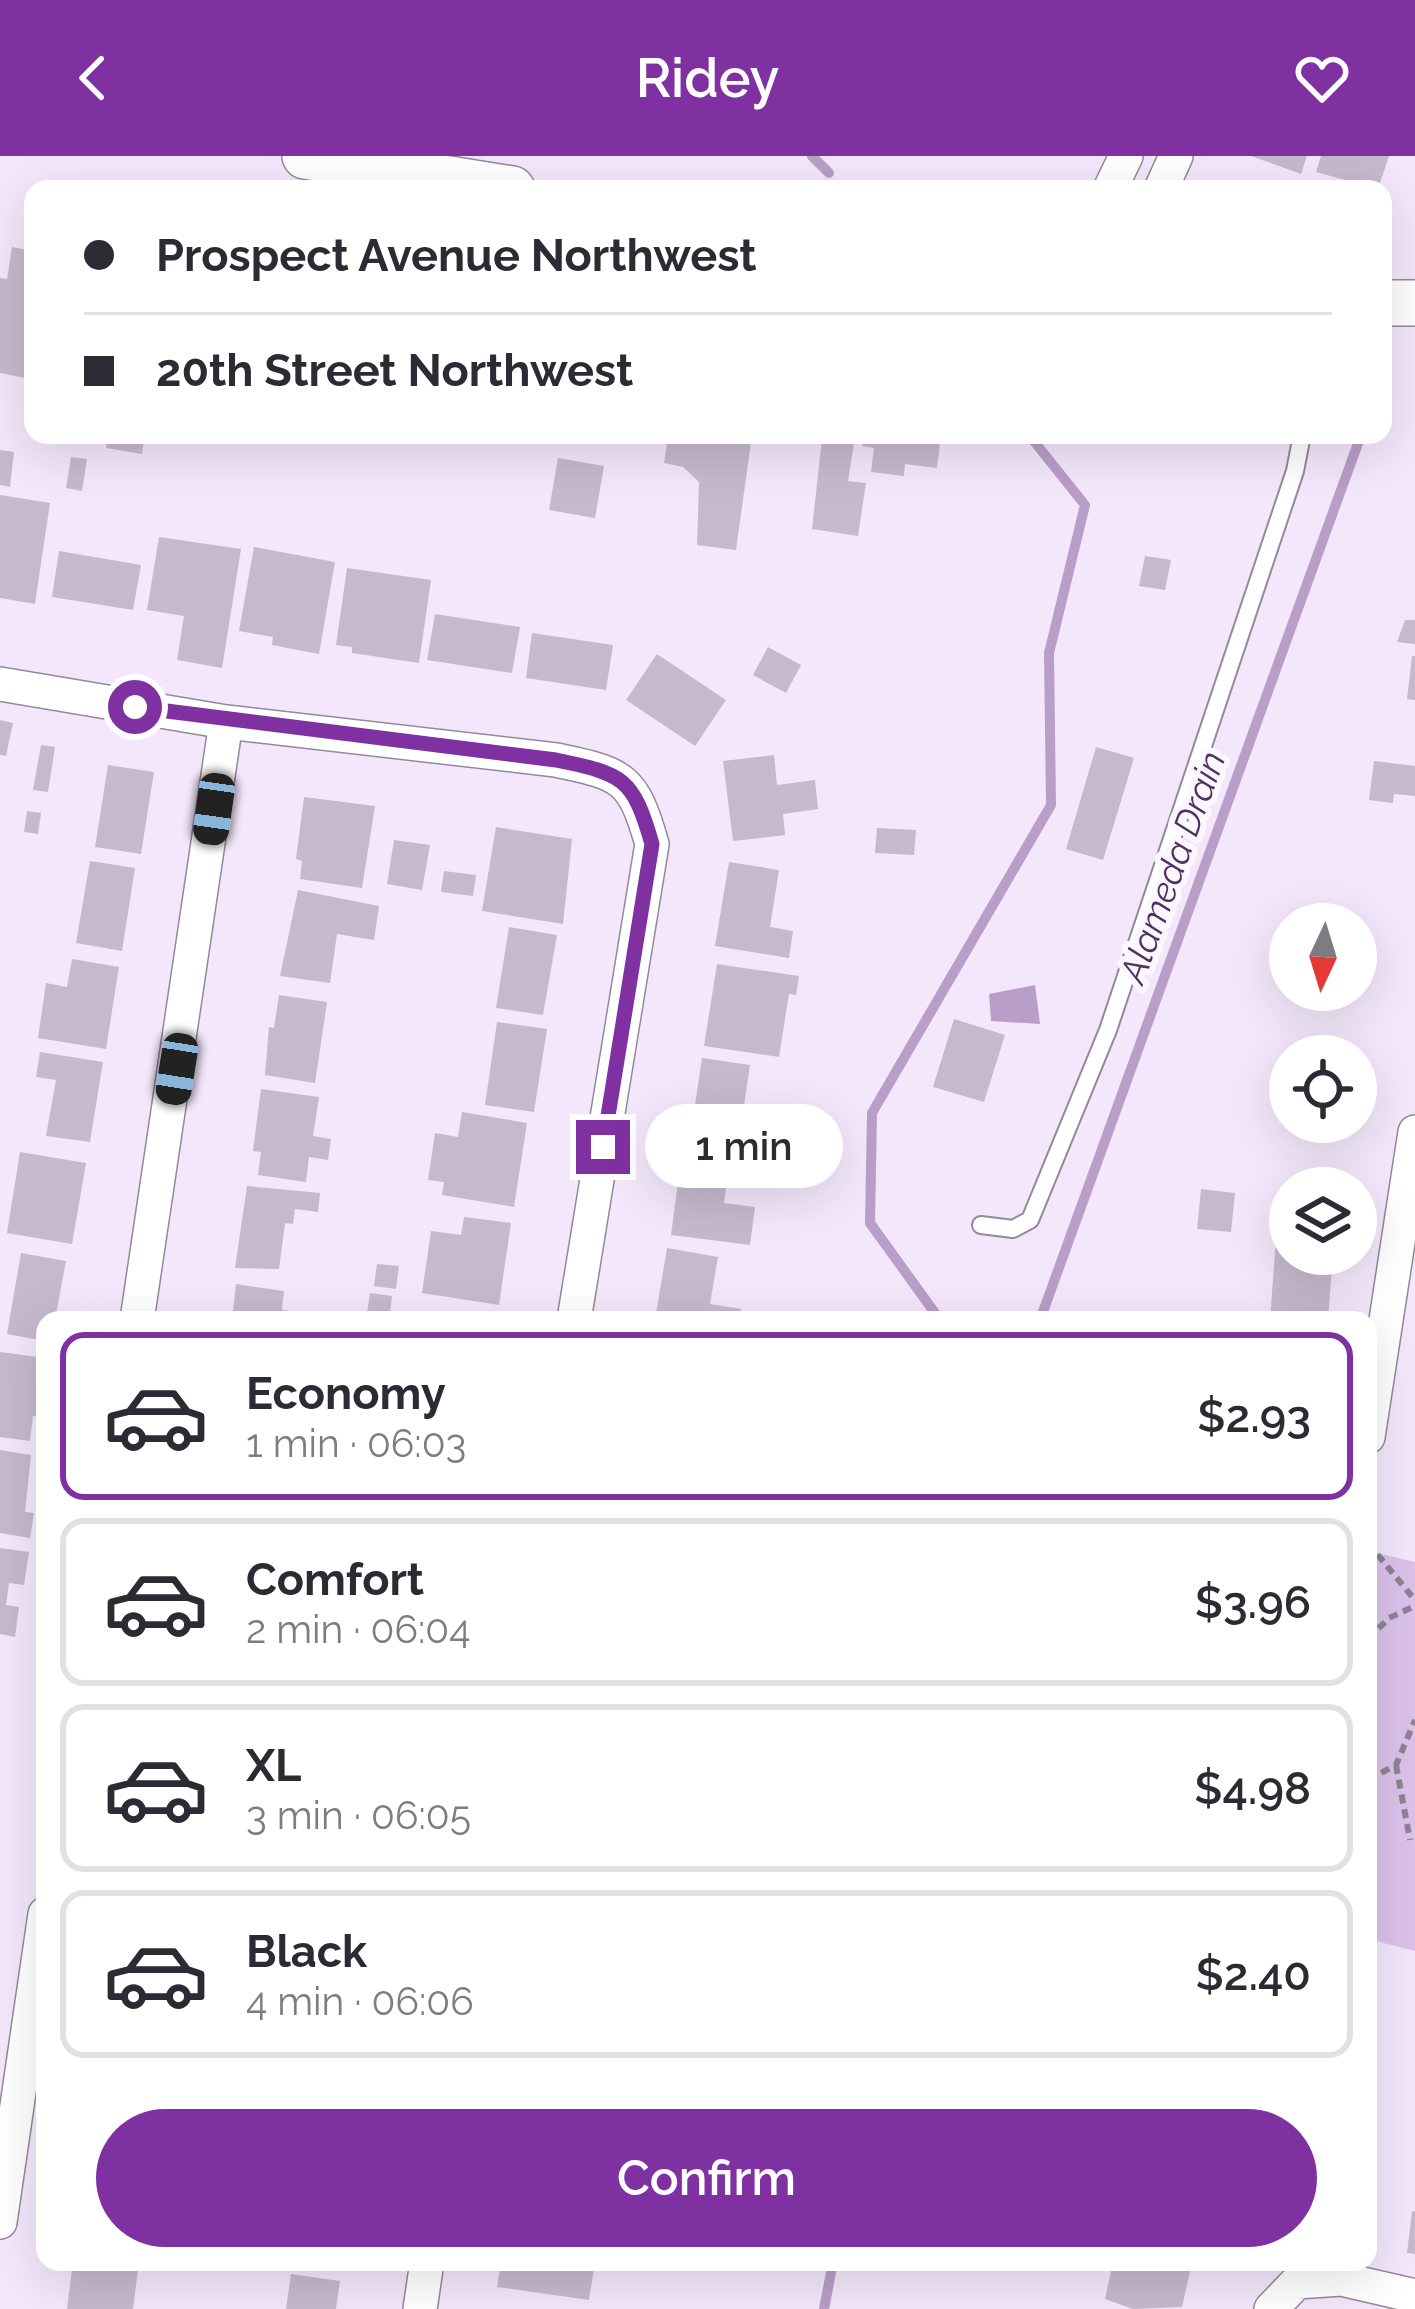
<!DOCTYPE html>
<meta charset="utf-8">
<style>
body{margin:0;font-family:Raleway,sans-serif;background:#f7f7f7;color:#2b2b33;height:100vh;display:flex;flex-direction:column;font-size:45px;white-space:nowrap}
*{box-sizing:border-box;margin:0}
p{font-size:39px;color:#7c7c81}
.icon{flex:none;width:66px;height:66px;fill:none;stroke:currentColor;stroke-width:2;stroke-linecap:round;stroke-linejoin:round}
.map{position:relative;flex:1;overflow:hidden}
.side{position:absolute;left:36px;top:1155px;width:1341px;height:960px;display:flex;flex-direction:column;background:#fff;border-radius:24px;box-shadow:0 12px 48px #0002}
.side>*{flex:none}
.top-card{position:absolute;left:24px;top:24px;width:1368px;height:264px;border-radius:24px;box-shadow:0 12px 48px #0002;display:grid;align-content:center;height:264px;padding:0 60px;background:#fff}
.needle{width:78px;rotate:184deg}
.tools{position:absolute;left:1269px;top:747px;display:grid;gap:24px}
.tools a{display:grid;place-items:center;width:108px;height:108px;border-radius:50%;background:#fff;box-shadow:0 12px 48px #0002;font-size:60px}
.end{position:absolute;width:54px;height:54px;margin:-27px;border:15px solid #7f31a2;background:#fff;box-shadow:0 0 0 6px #fff}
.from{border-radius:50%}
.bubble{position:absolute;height:84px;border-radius:42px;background:#fff;box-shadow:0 12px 48px #0002;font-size:39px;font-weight:600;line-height:84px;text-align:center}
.car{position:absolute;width:36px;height:72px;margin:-36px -18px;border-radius:15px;box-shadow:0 0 9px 3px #0007;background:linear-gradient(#222 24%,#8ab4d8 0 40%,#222 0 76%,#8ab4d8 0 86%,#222 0)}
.top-card b{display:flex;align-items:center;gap:42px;height:114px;font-size:45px}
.top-card b+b{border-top:3px solid #e1e1e2}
.top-card i{width:30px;height:30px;background:#2b2b33}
ul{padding:21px 0 0;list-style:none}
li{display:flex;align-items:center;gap:36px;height:168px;margin:0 24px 18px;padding:0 36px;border:6px solid #e1e1e2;border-radius:24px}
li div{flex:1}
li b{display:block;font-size:45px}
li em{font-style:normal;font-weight:600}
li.active{border-color:#7f31a2}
li>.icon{width:108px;height:108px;stroke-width:1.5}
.button{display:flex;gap:24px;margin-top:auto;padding:24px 60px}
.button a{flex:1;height:138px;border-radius:72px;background:#7f31a2;color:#fff;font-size:48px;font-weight:600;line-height:138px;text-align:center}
header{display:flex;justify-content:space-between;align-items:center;height:156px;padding:0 60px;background:#7f31a2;color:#fff;font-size:54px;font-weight:600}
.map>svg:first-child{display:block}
</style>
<header><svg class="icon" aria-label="back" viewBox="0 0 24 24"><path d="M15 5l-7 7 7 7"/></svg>Ridey<svg class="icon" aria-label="heart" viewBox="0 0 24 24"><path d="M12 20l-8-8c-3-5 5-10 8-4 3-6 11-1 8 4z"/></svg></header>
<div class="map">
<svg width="1415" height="2153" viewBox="0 0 1415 2153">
<rect width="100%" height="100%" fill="#f4e7fb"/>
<path fill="#dcc2eb" d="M1368,1395L1415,1406V1795L1368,1783Z"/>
<path fill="#b99ec7" d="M1035,829L1040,868L991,865L989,838Z"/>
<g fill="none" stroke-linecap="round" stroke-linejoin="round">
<path stroke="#b99ec7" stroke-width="10" d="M812,0L829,17
M940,1164L870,1067L872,957L1051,649L1049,497L1085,349L1029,279
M1040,1164L1361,279
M824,2153L833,2106"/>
</g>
<path fill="#c6b9cd" d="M1251,0H1307L1301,18Z
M1321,0H1389L1378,33L1316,16Z
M12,91L33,95V183L25,222L0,217V122L7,123Z
M108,279L144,281L142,298L106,292Z
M668,279H752L736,394L697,389L699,326L683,311L664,307Z
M863,279H909L908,284L940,288L937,312L905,308L904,320L871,316L874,292L862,290Z
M822,283L854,287L848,325L866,327L858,380L812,373Z
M0,294L14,296L10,331L0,329Z
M71,301L87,303L82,335L66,332Z
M558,302L604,310L595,362L549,354Z
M0,339L50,347L35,448L0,442Z
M159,381L241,393L222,512L177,504L184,460L147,454Z
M254,391L335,406L319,498L272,489L273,481L239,475Z
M59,395L141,409L133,454L52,441Z
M1145,400L1171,404L1165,434L1139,430Z
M347,412L431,424L419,507L352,497V491L336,489Z
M435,458L520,471L512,517L427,504Z
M1405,464H1415V488L1397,486Z
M532,477L613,489L606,534L526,522Z
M768,491L801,509L786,537L753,519Z
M657,498L726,544L695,590L626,544Z
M1412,500H1415V544L1407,543Z
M0,564L13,567L6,600L0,599Z
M41,589L55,591L48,636L33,634Z
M1096,591L1134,602L1103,704L1066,693Z
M774,599L777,629L815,624L818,653L783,658L785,679L733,685L723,605Z
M1374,605L1415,610V640L1394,638L1393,647L1369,644Z
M108,609L154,616L141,698L95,691Z
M304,641L375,650L362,732L300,723L302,705L296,703Z
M27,655L41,657L38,678L24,676Z
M496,671L572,683L563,768L482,755Z
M877,672L916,674L914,699L875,697Z
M394,684L430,689L422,734L387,728Z
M90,705L135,712L122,795L76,787Z
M729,706L779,714L770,771L793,775L789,802L715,790Z
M444,715L476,719L473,740L441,736Z
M298,734L379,750L374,784L337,778L330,827L280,820Z
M509,771L557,779L543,859L496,852Z
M72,803L119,811L106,893L38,882L46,827L67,831Z
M717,808L799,820L796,839L789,838L779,901L704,890Z
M279,839L327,846L315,927L265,919L269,871L274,872Z
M954,863L1005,879L984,946L933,931Z
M497,866L547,873L534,956L485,949Z
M40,896L103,906L90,986L46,980L56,924L36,921Z
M702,902L750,909L738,990L690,983Z
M261,933L319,941L313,980L331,983L328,1004L309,1001L306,1026L258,1019L261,996L253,995Z
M462,956L527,967L514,1051L442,1039L444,1026L428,1024L435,977L458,981Z
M20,996L86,1007L72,1088L7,1077Z
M682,996L730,1002L724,1047L755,1051L750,1089L671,1079Z
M247,1030L320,1037L318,1056L295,1053L293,1068L285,1067L279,1113L235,1112Z
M1201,1033L1235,1037L1231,1076L1197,1073Z
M464,1061L511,1067L499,1149L422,1137L431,1075L461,1079Z
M1276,1083L1290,1084V1098H1333L1328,1164H1270Z
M667,1092L718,1101L710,1148L741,1153L739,1164H655Z
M21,1097L66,1105L55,1164H45V1185L7,1178Z
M377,1108L399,1110L396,1133L374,1130Z
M236,1128L284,1135L282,1154L308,1157L307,1164H232Z
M370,1137L392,1140L389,1164H366Z
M0,1196L45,1202V1262L33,1260L30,1285L0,1281Z
M0,1294L31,1299L25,1356L34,1357L30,1382L0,1377Z
M0,1392L29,1396L24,1429L9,1427L6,1449L19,1451L15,1481L0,1478Z
M1412,2055H1415V2098L1407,2097Z
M73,2106H139L133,2153H67Z
M501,2106H595L589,2144L497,2131Z
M1113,2106L1192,2107L1182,2151L1133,2153L1105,2143Z
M291,2118L340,2125L336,2153H286Z"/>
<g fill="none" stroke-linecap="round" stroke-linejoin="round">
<g stroke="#94889b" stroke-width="20">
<path id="lane" d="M981,1069L1013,1073L1030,1064L1108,874L1295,315L1302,279"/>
</g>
<g stroke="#94889b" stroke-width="36">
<path id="street" d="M1110,33L1126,0
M1161,33L1176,0
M0,528L226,566L556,604C624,618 633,622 652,688L574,1164
M137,1164L226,566
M1368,1281L1415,976
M0,2066L45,1758
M420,2153L427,2106
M1271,2153L1297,2126L1341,2123L1415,2140"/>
</g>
<g stroke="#94889b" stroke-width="48">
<path id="secondary" d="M305,0L512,33
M1383,147H1415"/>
</g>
<path stroke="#8d8492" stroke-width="6" stroke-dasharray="9 6" stroke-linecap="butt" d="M1368,1387L1415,1444
M1368,1483L1389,1462L1415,1450
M1396,1609L1410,1684
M1368,1624L1396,1609L1415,1564"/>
<use href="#lane" stroke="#fff" stroke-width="16"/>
<use href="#street" stroke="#fff" stroke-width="33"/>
<use href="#secondary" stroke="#fff" stroke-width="45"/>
</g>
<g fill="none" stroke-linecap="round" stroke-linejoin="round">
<path stroke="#7f31a2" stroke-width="15" d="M135,551L556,604C624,618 633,622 652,688L603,991"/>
</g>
<g text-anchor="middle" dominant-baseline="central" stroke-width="12" stroke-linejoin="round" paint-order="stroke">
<g font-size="36" font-style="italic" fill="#512e63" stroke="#fbf8fd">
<text transform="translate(1172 711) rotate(-70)">Alameda Drain</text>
</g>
</g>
</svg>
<div class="tools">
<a><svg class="needle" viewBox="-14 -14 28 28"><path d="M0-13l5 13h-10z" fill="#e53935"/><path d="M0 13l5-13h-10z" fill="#7c7c81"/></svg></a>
<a><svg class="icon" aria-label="locate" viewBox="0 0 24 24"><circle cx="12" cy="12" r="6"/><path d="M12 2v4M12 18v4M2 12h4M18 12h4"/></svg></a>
<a><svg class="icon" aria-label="layers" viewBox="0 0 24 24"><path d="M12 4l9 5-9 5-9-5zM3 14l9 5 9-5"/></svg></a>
</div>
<i class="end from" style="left:135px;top:551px"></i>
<i class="end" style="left:603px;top:991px"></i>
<div class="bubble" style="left:645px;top:948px;width:198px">1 min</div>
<i class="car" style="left:214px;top:653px;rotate:188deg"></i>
<i class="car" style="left:177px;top:913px;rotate:189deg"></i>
<div class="top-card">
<b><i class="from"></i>Prospect Avenue Northwest</b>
<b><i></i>20th Street Northwest</b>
</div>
<section class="side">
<ul>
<li class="active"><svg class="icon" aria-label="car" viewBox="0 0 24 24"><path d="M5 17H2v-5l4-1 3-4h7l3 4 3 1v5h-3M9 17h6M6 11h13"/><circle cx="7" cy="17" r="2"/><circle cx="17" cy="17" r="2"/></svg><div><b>Economy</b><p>1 min · 06:03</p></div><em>$2.93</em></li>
<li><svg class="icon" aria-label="car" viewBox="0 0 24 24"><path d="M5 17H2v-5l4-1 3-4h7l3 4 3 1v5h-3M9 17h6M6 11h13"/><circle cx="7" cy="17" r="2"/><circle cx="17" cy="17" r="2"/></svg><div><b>Comfort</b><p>2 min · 06:04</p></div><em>$3.96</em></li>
<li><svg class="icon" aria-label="car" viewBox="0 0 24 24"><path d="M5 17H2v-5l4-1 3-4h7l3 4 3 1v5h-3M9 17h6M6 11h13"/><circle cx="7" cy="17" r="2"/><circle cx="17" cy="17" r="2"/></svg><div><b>XL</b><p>3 min · 06:05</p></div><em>$4.98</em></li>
<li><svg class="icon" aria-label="car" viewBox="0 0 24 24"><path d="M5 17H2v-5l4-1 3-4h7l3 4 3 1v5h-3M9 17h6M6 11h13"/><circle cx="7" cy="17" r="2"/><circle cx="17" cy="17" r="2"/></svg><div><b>Black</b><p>4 min · 06:06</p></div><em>$2.40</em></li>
</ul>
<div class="button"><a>Confirm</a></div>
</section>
</div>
